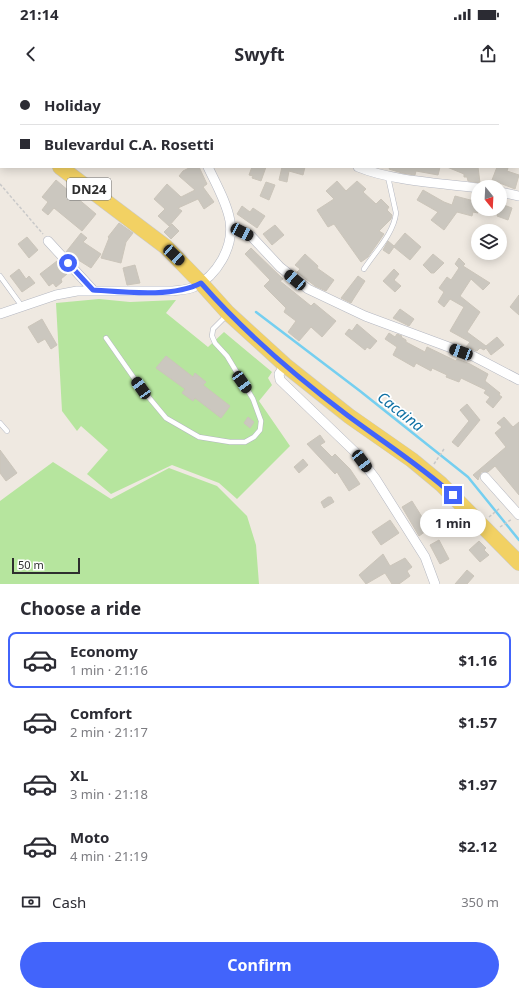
<!DOCTYPE html>
<meta charset="utf-8">
<style>
body{margin:0;font-family:"Noto Sans",sans-serif;background:#f2f2f3;color:#2b2b33;height:100vh;display:flex;flex-direction:column;font-size:15px;white-space:nowrap}
*{box-sizing:border-box;margin:0}
p{font-size:13px;color:#7c7c81}
.icon{flex:none;width:22px;height:22px;fill:none;stroke:currentColor;stroke-width:2;stroke-linecap:round;stroke-linejoin:round}
.map{position:relative;height:504px;overflow:hidden}
.sheet{display:flex;flex-direction:column;background:#fff;flex:1}
.sheet>*{flex:none}
.hud{position:absolute;left:0px;top:0px;width:519px;height:88px;box-shadow:0 2px 10px #0003;display:grid;align-content:center;height:88px;padding:0 20px;background:#fff}
.needle{width:26px;rotate:162deg}
.buttons{position:absolute;left:471px;top:100px;display:grid;gap:8px}
.buttons a{display:grid;place-items:center;width:36px;height:36px;border-radius:50%;background:#fff;box-shadow:0 2px 10px #0003;font-size:20px}
.scale{position:absolute;left:12px;bottom:10px;width:68px;box-sizing:border-box;padding-left:4px;border:2px solid #2e2e2e;border-top:0;font-size:11px;line-height:14px;white-space:nowrap;color:#2e2e2e;-webkit-text-stroke:3px #fff;paint-order:stroke}
.end{position:absolute;width:18px;height:18px;margin:-9px;border:5px solid #4264fb;background:#fff;box-shadow:0 0 0 2px #fff}
.from{border-radius:50%}
.bubble{position:absolute;height:28px;border-radius:14px;background:#fff;box-shadow:0 2px 10px #0003;font-size:13px;font-weight:700;line-height:28px;text-align:center}
.car{position:absolute;width:12px;height:24px;margin:-12px -6px;border-radius:5px;box-shadow:0 0 3px 1px #0007;background:linear-gradient(#222 24%,#8ab4d8 0 40%,#222 0 76%,#8ab4d8 0 86%,#222 0)}
.hud b{display:flex;align-items:center;gap:14px;height:38px;font-size:15px}
.hud b+b{border-top:1px solid #e1e1e2}
.hud i{width:10px;height:10px;background:#2b2b33}
ul{padding:0;list-style:none}
li{display:flex;align-items:center;gap:12px;height:56px;margin:0 8px 6px;padding:0 12px;border:2px solid transparent;border-radius:8px}
li div{flex:1}
li b{display:block;font-size:15px}
li em{font-style:normal;font-weight:700}
li.current{border-color:#4264fb}
li>.icon{width:36px;height:36px;stroke-width:1.5}
h2{padding:0 20px;font-size:18px;line-height:48px}
.pay{display:flex;align-items:center;gap:10px;height:44px;padding:0 20px;font-size:15px}
.pay p{margin-inline-start:auto}
.cta{display:flex;gap:8px;margin-top:auto;padding:8px 20px}
.cta a{flex:1;height:46px;border-radius:24px;background:#4264fb;color:#fff;font-size:16px;font-weight:700;line-height:46px;text-align:center}
.status{display:flex;justify-content:space-between;align-items:center;height:28px;padding:0 20px;background:#fff;direction:ltr}
.status svg{height:11px;fill:currentColor}
header{display:flex;justify-content:space-between;align-items:center;height:52px;padding:0 20px;background:#fff;font-size:18px;font-weight:700}
.map>svg:first-child{display:block}
</style>
<div class="status"><b>21:14</b><svg viewBox="0 0 49 12"><path d="M0 12V9h3v3zM5 12V6h3v6zM10 12V3h3v9zM15 12V0h3v12zM26 1h20v11H26zM47 4h2v5h-2z"/></svg></div>
<header><svg class="icon" aria-label="back" viewBox="0 0 24 24"><path d="M15 5l-7 7 7 7"/></svg>Swyft<svg class="icon" aria-label="share" viewBox="0 0 24 24"><path d="M12 15V3M7 8l5-5 5 5M5 13v7h14v-7"/></svg></header>
<div class="map">
<svg width="519" height="504" viewBox="0 0 519 504">
<rect width="100%" height="100%" fill="#efe9e1"/>
<path fill="#b6e59e" d="M99,219L130,222L176,220L166,233L208,267L224,252L272,292L268,298L272,305L259,321L290,366L237,419L219,403L172,385L111,414L87,394L108,370L81,346L77,351L62,331L56,223Z
M53,382L111,419L169,388L217,406L247,436L256,465L259,504H0V421Z"/>
<g fill="none" stroke-linecap="round" stroke-linejoin="round">
<path stroke="#75cff0" stroke-width="2.5" d="M256,232L360,311L468,397L519,460"/>
</g>
<path fill="#cbc7bf" stroke="#cbc5ba" d="M191,87H199L207,104L203,107L214,122L204,129L198,119L178,128L182,131L169,146L158,136L165,129L154,119L167,104L181,117L195,110L179,96L183,91Z
M252,87H266L261,101L252,98L253,96L249,95Z
M282,87H305L303,95L289,91L287,102L279,100Z
M390,87H440L438,95L416,91L415,95L402,93L389,89Z
M447,87H478L480,103L468,101L467,97H464V94Z
M497,87L508,88L507,91L519,95L515,109L492,100Z
M56,100L96,134L82,151L54,128L48,135L42,130L48,122L42,117Z
M337,101L346,111L357,101L366,109L363,112L376,124L381,119L389,127L387,130L392,135L391,139L379,151L384,154L368,177L361,182L334,144L328,147L317,130L334,119L326,111Z
M266,102L275,105L269,120L260,116Z
M423,110L444,122L452,125L455,116L478,122V133L473,132L472,136L457,132L444,150L431,140L438,132L417,120Z
M501,124L512,128L508,140L497,136Z
M242,126L250,132L253,128L265,136L257,148L237,134Z
M119,143L133,153L126,162L121,183L101,178L109,158L108,157Z
M172,144L179,151L171,159L164,152Z
M275,145L284,155L272,165L263,154Z
M81,153L87,158L83,162L101,174L91,188L72,176L71,177L66,172Z
M405,153L421,167L410,180L394,167L389,174L383,170L388,161L394,166Z
M27,157L38,170L29,178L18,164Z
M251,168L283,199L280,201L311,226L314,223L336,241L322,257L311,247L299,261L288,252L296,241L284,232L286,228L264,206L270,200L245,174Z
M305,174L318,186L317,188L334,200L326,211L315,206L297,192L300,189L295,185Z
M433,174L444,183L434,193H431L423,185Z
M459,178L465,184L463,186L490,203L483,210L471,199L460,216L480,232L467,252L486,266L497,257L504,265L491,275L486,268L484,270L480,268L477,271L466,267L470,262L450,251L464,227L450,219L444,227L438,222L444,212L439,208L447,197L451,200L459,188L455,184Z
M57,181L67,194L61,199L62,202L56,207L53,203L49,206L40,194Z
M135,185L140,203L127,205L123,188Z
M19,189L26,199L29,196L35,203L22,212L10,196Z
M394,189L399,194L394,200L401,206L395,212L383,201Z
M358,196L365,201L354,218L351,223L341,218Z
M519,215V235L510,227Z
M400,229L414,239L409,246L393,238Z
M42,239L57,265L51,269L45,259L38,263L28,247Z
M357,244L377,261L370,269L367,267L365,270L345,254L349,249L352,251Z
M389,253L395,257L397,254L402,256L401,257L406,260V262L425,272L427,267L456,281L457,279L470,284L488,294L485,301L500,313L499,315L502,317L493,328L486,322L490,317L484,313L486,310L461,298L459,302L446,297L447,295L432,288L431,291L416,283L414,287L393,275L397,267L385,259Z
M166,276L193,297L195,293L206,302L203,305L230,326L221,338L195,318L193,321L182,313L185,309L156,288Z
M467,324L480,340L458,367L452,362L469,341L460,330Z
M248,337L254,342L250,348L244,343Z
M504,337L513,347L519,342V415L495,386L488,392H481L478,400L473,395L506,367L495,353L502,347L497,343Z
M320,355L325,362L320,365L332,377L335,374L350,389L360,404L349,411L337,392L335,394L307,364Z
M0,370L17,393L6,401L0,393Z
M303,379L308,385L299,393L294,387Z
M328,417H331L334,422L324,428L321,422Z
M412,421L422,437L433,431L438,439L424,447L426,451L419,456L402,427Z
M390,440L399,453L381,465L372,452Z
M439,460L449,479L440,484L430,465Z
M479,461L486,468L484,470L489,475L480,482L469,470Z
M383,474L390,486L405,478L412,487L407,491L410,496L399,504H392L385,493L366,504L359,495Z
M467,490L474,496L467,504H455Z"/>
<g fill="none" stroke-linecap="round" stroke-linejoin="round">
<g stroke="#b4b7c1" stroke-width="5.5">
<path id="service" d="M396,1L397,0
M364,189C375,172 394,153 396,133L388,97
M0,196L21,225
M106,258L141,308L166,338L199,357L230,362H245L254,357L260,350L261,341L253,319L227,276L215,263L212,256L213,249L227,235
M0,343L7,351"/>
</g>
<g stroke="#b4b7c1" stroke-width="10">
<path id="minor" d="M136,0L137,1
M185,0L186,1
M434,0L435,1
M276,1V0
M518,41H519
M358,87C392,101 441,103 478,108
M500,112L519,116
M231,152H242L251,156L280,187L308,209L365,236L473,276L519,300
M48,161L93,210
M0,234L56,215L77,211H173C180,210 187,210 194,207C217,196 234,167 230,141C227,123 216,104 208,87
M285,285L279,294L280,300L355,372L375,398L425,477L435,504
M485,397L519,435"/>
</g>
<g stroke="#c9c9c9" stroke-width="16">
<path id="primary" d="M0,43H1
M60,87L166,167L201,203L228,233L285,285L349,336L412,380L441,404L519,483"/>
</g>
<path stroke="#c9c9c9" stroke-width="1.5" stroke-dasharray="3 2" stroke-linecap="butt" d="M0,104L43,154
M434,384L444,369
M489,437L500,428
M500,447L512,439"/>
<use href="#service" stroke="#fff" stroke-width="4.5"/>
<use href="#minor" stroke="#fff" stroke-width="9"/>
<use href="#primary" stroke="#f2d163" stroke-width="15"/>
</g>
<g fill="none" stroke-linecap="round" stroke-linejoin="round">
<path stroke="#4264fb" stroke-width="5" d="M68,183L93,210C124,212 173,218 201,203C244,252 294,295 347,335C383,362 420,385 453,415"/>
</g>
<g text-anchor="middle" dominant-baseline="central" stroke-width="3.5" stroke-linejoin="round" paint-order="stroke">
<rect fill="#fff" stroke="#6d6d6d" stroke-width="1" x="67" y="98" width="44" height="22" rx="3"/>
<g font-size="13" font-weight="bold" fill="#2e2e2e">
<text x="89" y="109">DN24</text>
</g>
<g font-size="15" font-style="italic" fill="#0d6fa3" stroke="#fff">
<text transform="translate(401 331) rotate(38)">Cacaina</text>
</g>
</g>
</svg>
<div class="buttons">
<a><svg class="needle" viewBox="-14 -14 28 28"><path d="M0-13l5 13h-10z" fill="#e53935"/><path d="M0 13l5-13h-10z" fill="#7c7c81"/></svg></a>
<a><svg class="icon" aria-label="layers" viewBox="0 0 24 24"><path d="M12 4l9 5-9 5-9-5zM3 14l9 5 9-5"/></svg></a>
</div>
<div class="scale">50 m</div>
<i class="end from" style="left:68px;top:183px"></i>
<i class="end" style="left:453px;top:415px"></i>
<div class="bubble" style="left:420px;top:429px;width:66px">1 min</div>
<i class="car" style="left:242px;top:152px;rotate:117deg"></i>
<i class="car" style="left:174px;top:175px;rotate:133deg"></i>
<i class="car" style="left:295px;top:200px;rotate:311deg"></i>
<i class="car" style="left:461px;top:272px;rotate:290deg"></i>
<i class="car" style="left:242px;top:302px;rotate:145deg"></i>
<i class="car" style="left:141px;top:308px;rotate:325deg"></i>
<i class="car" style="left:362px;top:381px;rotate:143deg"></i>
<div class="hud">
<b><i class="from"></i>Holiday</b>
<b><i></i>Bulevardul C.A. Rosetti</b>
</div>
</div>
<section class="sheet">
<h2>Choose a ride</h2>
<ul>
<li class="current"><svg class="icon" aria-label="car" viewBox="0 0 24 24"><path d="M5 17H2v-5l4-1 3-4h7l3 4 3 1v5h-3M9 17h6M6 11h13"/><circle cx="7" cy="17" r="2"/><circle cx="17" cy="17" r="2"/></svg><div><b>Economy</b><p>1 min · 21:16</p></div><em>$1.16</em></li>
<li><svg class="icon" aria-label="car" viewBox="0 0 24 24"><path d="M5 17H2v-5l4-1 3-4h7l3 4 3 1v5h-3M9 17h6M6 11h13"/><circle cx="7" cy="17" r="2"/><circle cx="17" cy="17" r="2"/></svg><div><b>Comfort</b><p>2 min · 21:17</p></div><em>$1.57</em></li>
<li><svg class="icon" aria-label="car" viewBox="0 0 24 24"><path d="M5 17H2v-5l4-1 3-4h7l3 4 3 1v5h-3M9 17h6M6 11h13"/><circle cx="7" cy="17" r="2"/><circle cx="17" cy="17" r="2"/></svg><div><b>XL</b><p>3 min · 21:18</p></div><em>$1.97</em></li>
<li><svg class="icon" aria-label="car" viewBox="0 0 24 24"><path d="M5 17H2v-5l4-1 3-4h7l3 4 3 1v5h-3M9 17h6M6 11h13"/><circle cx="7" cy="17" r="2"/><circle cx="17" cy="17" r="2"/></svg><div><b>Moto</b><p>4 min · 21:19</p></div><em>$2.12</em></li>
</ul>
<div class="pay"><svg class="icon" aria-label="cash" viewBox="0 0 24 24"><path d="M3 7h18v10H3z"/><circle cx="12" cy="12" r="2"/></svg>Cash<p>350 m</p></div>
<div class="cta"><a>Confirm</a></div>
</section>
